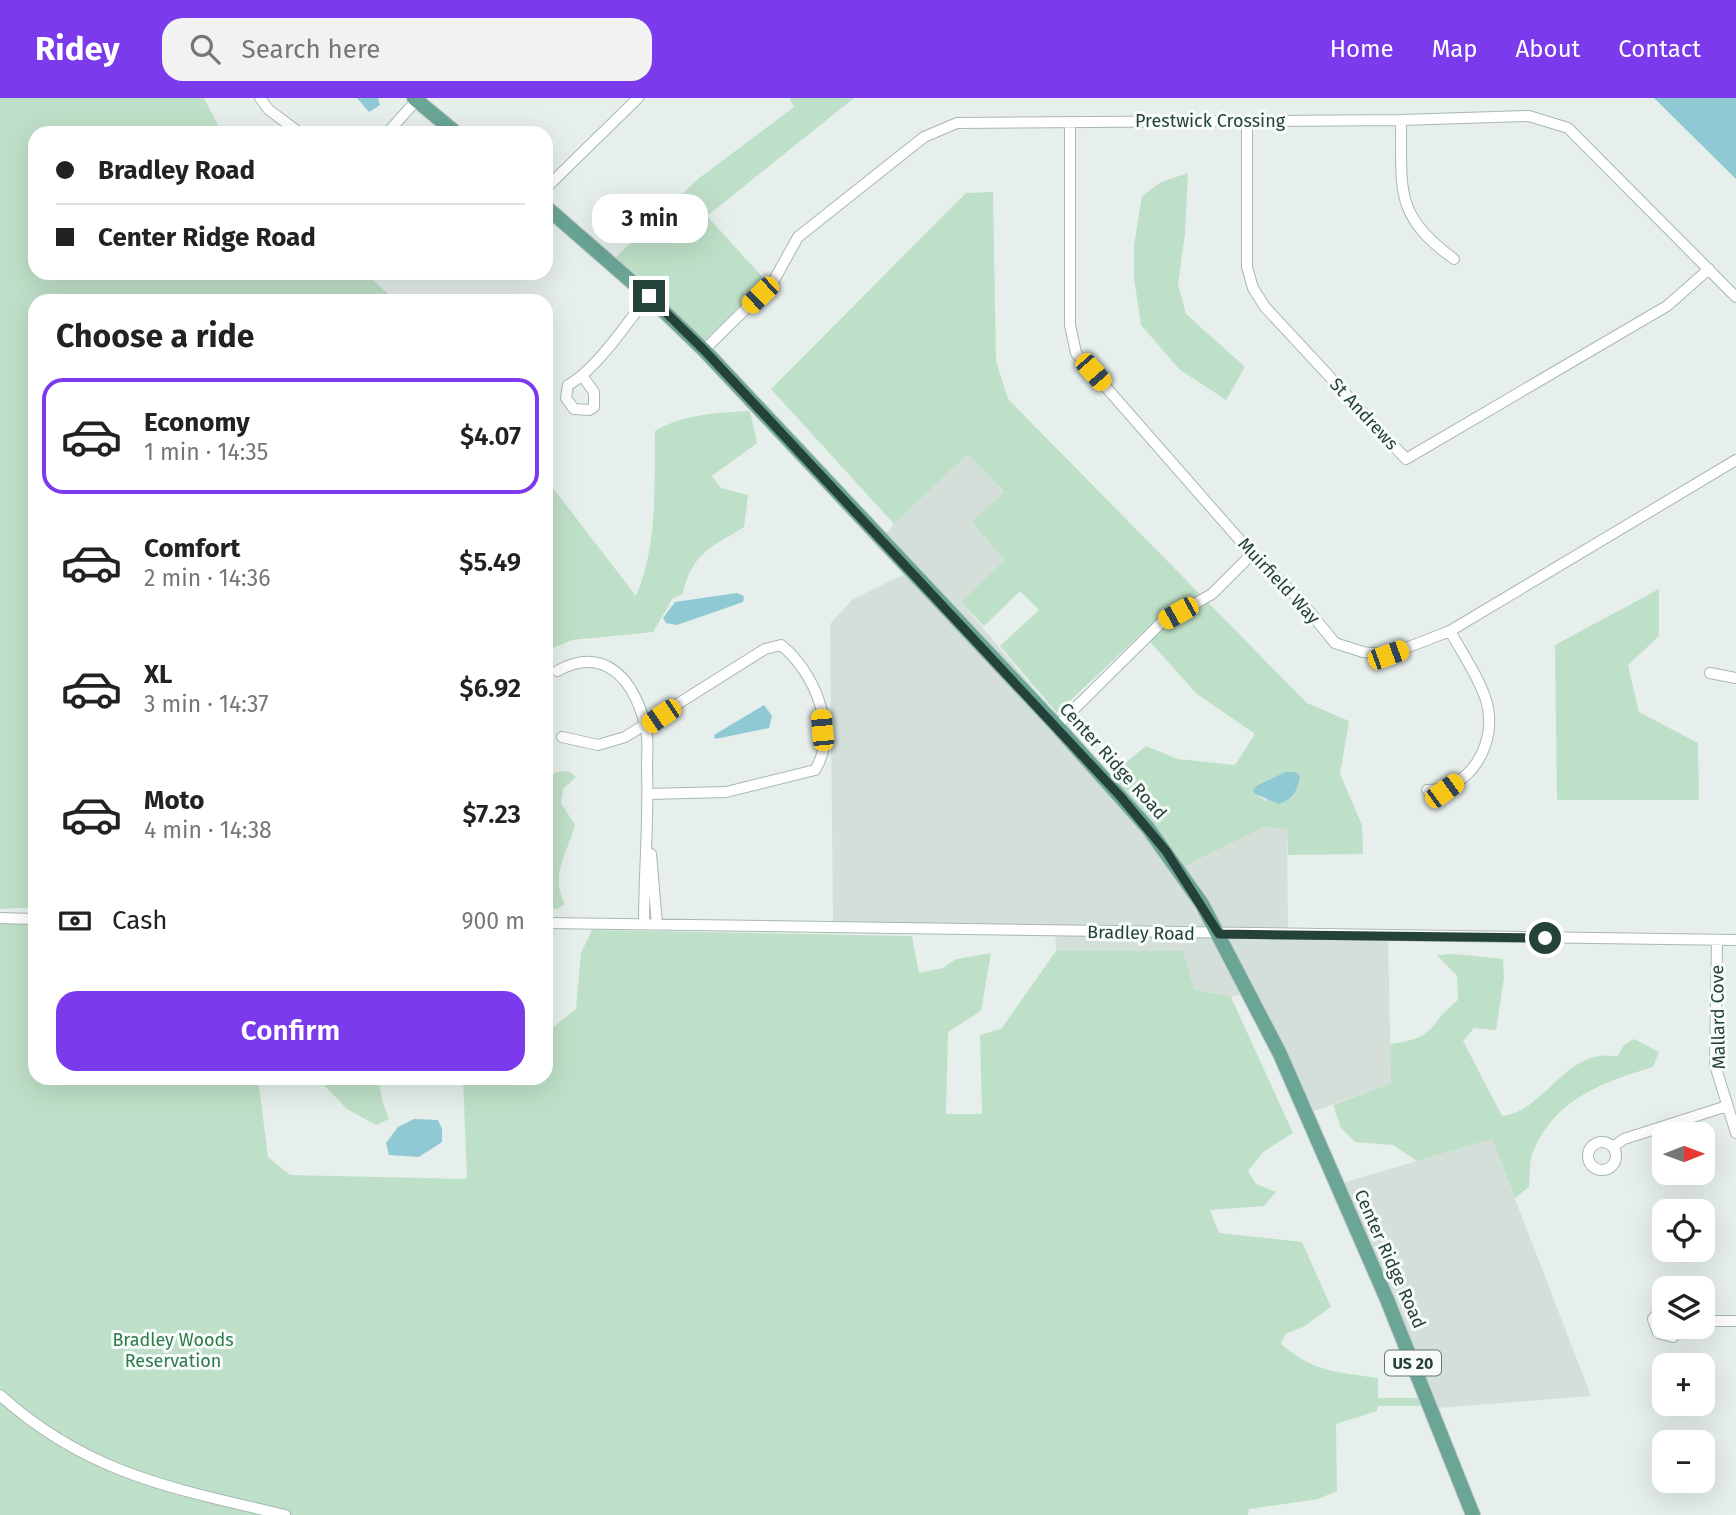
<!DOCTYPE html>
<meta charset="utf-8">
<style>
body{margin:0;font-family:"Fira Sans",sans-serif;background:#f2f2f2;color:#222;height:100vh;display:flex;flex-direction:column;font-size:26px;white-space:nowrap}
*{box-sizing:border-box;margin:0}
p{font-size:23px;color:#767676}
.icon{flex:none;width:38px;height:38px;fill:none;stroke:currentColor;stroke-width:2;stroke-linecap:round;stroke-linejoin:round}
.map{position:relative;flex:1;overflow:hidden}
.drawer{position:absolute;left:28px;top:196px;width:525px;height:791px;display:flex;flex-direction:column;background:#fff;border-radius:21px;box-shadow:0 7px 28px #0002}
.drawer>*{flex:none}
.top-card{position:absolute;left:28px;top:28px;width:525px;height:154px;border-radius:21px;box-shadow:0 7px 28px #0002;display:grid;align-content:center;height:154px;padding:0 28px;background:#fff}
.needle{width:46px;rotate:89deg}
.controls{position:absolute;left:1652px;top:1024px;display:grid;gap:14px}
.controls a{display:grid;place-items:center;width:63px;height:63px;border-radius:14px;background:#fff;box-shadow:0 7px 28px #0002;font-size:35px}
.end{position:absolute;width:32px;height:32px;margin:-16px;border:9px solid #24423a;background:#fff;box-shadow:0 0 0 4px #fff}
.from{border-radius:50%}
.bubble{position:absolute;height:49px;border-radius:21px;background:#fff;box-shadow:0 7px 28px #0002;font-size:23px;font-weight:600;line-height:49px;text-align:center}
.car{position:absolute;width:21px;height:42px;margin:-21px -10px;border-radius:9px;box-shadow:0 0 5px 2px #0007;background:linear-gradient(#f5c518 24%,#345 0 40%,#f5c518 0 76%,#345 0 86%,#f5c518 0)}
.top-card b{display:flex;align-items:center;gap:24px;height:66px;font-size:26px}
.top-card b+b{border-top:2px solid #e0e0e0}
.top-card i{width:18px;height:18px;background:#222}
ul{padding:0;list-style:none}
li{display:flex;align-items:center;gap:21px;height:116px;margin:0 14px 10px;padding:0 14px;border:4px solid transparent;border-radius:21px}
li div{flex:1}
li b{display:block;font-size:26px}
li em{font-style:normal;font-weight:600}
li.on{border-color:#7c3aed}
li>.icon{width:63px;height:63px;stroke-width:1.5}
h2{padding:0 28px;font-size:32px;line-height:84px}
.pay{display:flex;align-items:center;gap:18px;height:77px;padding:0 28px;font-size:26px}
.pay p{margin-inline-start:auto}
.primary-button{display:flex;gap:14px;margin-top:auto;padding:14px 28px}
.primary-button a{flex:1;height:80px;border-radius:21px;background:#7c3aed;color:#fff;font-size:28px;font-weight:600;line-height:80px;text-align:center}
header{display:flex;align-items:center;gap:42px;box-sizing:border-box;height:98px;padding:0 35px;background:#7c3aed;color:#fff}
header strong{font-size:33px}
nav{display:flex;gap:38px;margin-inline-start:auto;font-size:24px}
.search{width:490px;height:63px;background:#f2f2f2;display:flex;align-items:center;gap:18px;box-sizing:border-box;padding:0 24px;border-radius:21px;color:#767676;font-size:26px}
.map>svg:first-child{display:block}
</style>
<header>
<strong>Ridey</strong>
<div class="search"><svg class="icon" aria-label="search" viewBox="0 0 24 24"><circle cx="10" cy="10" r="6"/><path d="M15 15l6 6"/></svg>Search here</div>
<nav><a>Home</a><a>Map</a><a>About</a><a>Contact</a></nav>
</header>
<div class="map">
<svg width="1736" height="1417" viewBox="0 0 1736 1417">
<rect width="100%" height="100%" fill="#e6efeb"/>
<path fill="#d4dfda" d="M969,355L1004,395L1006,462L962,505L1182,768L1264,729L1287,731L1288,832L1388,834L1391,985L1312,1014L1252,893L1231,899L1194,891L1183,853H1056L1055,828L833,824L830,526L853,501L907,475L879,445L894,426Z
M1492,1041L1591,1298L1438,1310L1342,1085Z"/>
<path fill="#bfe0c8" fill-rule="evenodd" d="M0,0H204L222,35H35V175H365L396,203H35V809L0,811Z
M789,0H854L707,118L766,183L703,244L615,160L698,81L794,9Z
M1188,75L1185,135L1178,187L1186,216L1245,269L1226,302L1179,271L1141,227L1134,180V147L1142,98L1161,84Z
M993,94L996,263L1008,301L1307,605L1349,623L1340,676L1362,727L1363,756L1288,757L1287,731L1264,729L1182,769L1108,679L1146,648L1177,661L1235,667L1255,636L1197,596L1142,535L1057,615L1000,548L1039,512L1020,493L984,528L961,504L1005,462L972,424L1004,394L968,356L894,426L771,291L966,95ZM1285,674L1266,703L1255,696L1256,688Z
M750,313L757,345L712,378L721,390L748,397L744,429C709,451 693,454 682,497L673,500L653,534L572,542L546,553V381L636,498C658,447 654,388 655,333C684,316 716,315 750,313Z
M1659,491V538L1628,567L1639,614L1698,645L1699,702H1557L1555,547Z
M568,673L576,679L563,691L561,705L575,727C568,754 549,778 565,806L557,811L546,810V682L556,674Z
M0,820L35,821V980H258L268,1059L290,1077L467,1081L463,980H546V935L576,911L581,855L592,832L912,838L919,875L943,870L956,861L991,855L981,913L948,934L946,1016H982L980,937L1001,931L1056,853H1183L1194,891L1231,899L1293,1035L1263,1054L1248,1073L1256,1086L1276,1094L1264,1108L1210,1112L1219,1135L1302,1144L1331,1209L1303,1229L1285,1236L1281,1246C1313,1274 1337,1274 1378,1280V1300H1426L1429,1308H1378L1377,1313L1336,1326L1337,1393L1318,1401L1249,1411L1248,1417H0Z
M1455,856L1503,861L1504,880L1496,932L1474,930L1463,943L1502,1018C1545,1014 1568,947 1617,959L1624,947L1634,941L1659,954L1653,969C1604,984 1558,999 1534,1051C1529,1061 1530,1077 1529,1089L1515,1100L1492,1041L1417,1063L1393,1047L1355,1044L1341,1030L1333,1007L1391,985L1390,946C1439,940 1426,927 1458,902L1457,878L1437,857Z
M317,980H378L383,1006L389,1021L376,1027L347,1011Z"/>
<path fill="#8ec9d4" d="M357,0H378L380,7L369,14Z
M1654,0H1736V81Z
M737,495L744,498L743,504L677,527L666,525L663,520L675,504Z
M764,607L772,618L769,630L715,641L714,637Z
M1285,674H1296L1300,678C1298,692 1293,701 1279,706L1255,696L1253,692L1256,688Z
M414,1021L438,1022L442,1031V1044L419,1059L389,1057L386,1045L398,1029Z"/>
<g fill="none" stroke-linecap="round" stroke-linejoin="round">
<g stroke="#a8b8b2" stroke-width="12">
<path id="minor" d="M260,0L269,12L300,35
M1401,22C1402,91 1393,117 1454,161
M1247,23V169L1253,190L1265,209L1406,361L1667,208L1709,171
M1070,24V227L1076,255L1252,456L1300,502L1335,545L1363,554L1388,557L1450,533L1736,362
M387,35L417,2
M546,90L638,0
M704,252L773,184L798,139L924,39L957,25L1401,22L1529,18L1568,30L1736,199
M583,279L594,294V309L589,312L574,311L566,300L568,287C596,272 627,225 648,198
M557,573C605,547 633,581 645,626C649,639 647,655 647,669C649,722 644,773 644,826
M1710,575L1736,580
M1057,628L1161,525L1212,496L1252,456
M562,639L598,647L625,639L765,551L781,547C815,574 839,634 815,672L726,694L648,696
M1427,692C1471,693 1499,643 1486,602C1479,579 1462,555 1450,533
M651,756L657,826
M0,820L35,821
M546,825L1736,842
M1717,842L1715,967L1736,1035
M1588 1058a14 14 0 1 1 28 0a14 14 0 1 1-28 0Z
M1613,1049L1624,1041L1727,1008
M1664,1208L1653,1221L1658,1235L1673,1239L1684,1228
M1703,1223H1736
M0,1297C87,1376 175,1391 285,1417"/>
</g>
<g stroke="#c2cac8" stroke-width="16">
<path id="major" d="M414,0L456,35
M546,109L648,198L704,252L1057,628L1148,730L1202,806L1280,956L1386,1199L1473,1417"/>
</g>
<use href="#minor" stroke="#fff" stroke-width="10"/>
<use href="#major" stroke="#6aa596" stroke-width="14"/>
</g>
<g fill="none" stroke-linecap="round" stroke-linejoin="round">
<path stroke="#24423a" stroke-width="9" d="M649,198L704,252L1120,698L1166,753L1219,836L1545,840"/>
</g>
<g text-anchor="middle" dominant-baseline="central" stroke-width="6" stroke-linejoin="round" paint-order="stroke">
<rect fill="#f7fbf9" stroke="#637a73" stroke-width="2" x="1385" y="1252.5" width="56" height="25" rx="5"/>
<g font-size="16" font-weight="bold" fill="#24423a">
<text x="1413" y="1265">US 20</text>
</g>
<g font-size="18" fill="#24423a" stroke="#f7fbf9">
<text x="1210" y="23">Prestwick Crossing</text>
<text transform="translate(1364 316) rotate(47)">St Andrews</text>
<text transform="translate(1279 483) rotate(47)">Muirfield Way</text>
<text transform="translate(1113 663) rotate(48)">Center Ridge Road</text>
<text transform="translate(1141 835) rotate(1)">Bradley Road</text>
<text transform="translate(1718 919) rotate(-91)">Mallard Cove</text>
<text transform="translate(1390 1161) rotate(66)">Center Ridge Road</text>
</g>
<g font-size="18" fill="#2d7a4b" stroke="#f7fbf9">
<text x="173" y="1242">Bradley Woods<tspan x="173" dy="21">Reservation</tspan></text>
</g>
</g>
</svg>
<div class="controls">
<a><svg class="needle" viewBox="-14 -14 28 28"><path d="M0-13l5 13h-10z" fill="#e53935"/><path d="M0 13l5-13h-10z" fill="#767676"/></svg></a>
<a><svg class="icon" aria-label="locate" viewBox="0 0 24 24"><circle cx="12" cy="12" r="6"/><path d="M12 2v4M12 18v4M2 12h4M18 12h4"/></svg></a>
<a><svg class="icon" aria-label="layers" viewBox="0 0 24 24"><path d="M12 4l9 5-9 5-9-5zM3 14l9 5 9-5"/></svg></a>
<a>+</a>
<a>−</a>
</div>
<i class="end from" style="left:1545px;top:840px"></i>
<i class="end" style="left:649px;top:198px"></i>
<div class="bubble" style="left:592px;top:96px;width:116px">3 min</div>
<i class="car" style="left:760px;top:197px;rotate:226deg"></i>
<i class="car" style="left:1093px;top:274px;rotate:139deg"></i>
<i class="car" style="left:1178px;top:515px;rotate:241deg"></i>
<i class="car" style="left:1388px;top:557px;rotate:70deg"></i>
<i class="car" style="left:661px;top:618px;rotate:236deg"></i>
<i class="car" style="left:822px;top:632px;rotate:355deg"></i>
<i class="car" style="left:1444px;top:693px;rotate:54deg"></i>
<div class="top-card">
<b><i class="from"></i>Bradley Road</b>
<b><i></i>Center Ridge Road</b>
</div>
<section class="drawer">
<h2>Choose a ride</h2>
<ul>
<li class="on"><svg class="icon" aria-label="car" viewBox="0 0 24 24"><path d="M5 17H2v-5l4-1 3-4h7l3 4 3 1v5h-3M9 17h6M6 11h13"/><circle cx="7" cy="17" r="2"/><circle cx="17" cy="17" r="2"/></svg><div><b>Economy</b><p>1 min · 14:35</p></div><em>$4.07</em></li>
<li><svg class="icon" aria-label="car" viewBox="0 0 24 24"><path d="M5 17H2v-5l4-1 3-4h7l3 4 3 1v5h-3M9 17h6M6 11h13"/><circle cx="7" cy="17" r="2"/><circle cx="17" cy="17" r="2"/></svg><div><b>Comfort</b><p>2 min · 14:36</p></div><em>$5.49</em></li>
<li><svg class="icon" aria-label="car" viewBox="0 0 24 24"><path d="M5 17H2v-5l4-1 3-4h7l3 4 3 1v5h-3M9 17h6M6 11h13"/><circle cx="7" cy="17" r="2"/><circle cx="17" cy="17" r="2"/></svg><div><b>XL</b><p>3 min · 14:37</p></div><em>$6.92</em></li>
<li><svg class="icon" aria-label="car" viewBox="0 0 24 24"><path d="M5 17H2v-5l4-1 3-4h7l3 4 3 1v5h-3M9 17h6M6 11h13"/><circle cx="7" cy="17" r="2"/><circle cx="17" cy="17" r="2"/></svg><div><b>Moto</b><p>4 min · 14:38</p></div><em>$7.23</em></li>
</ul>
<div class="pay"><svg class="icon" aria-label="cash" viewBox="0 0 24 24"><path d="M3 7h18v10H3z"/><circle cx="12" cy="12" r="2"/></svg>Cash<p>900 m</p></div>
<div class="primary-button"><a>Confirm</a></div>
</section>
</div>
